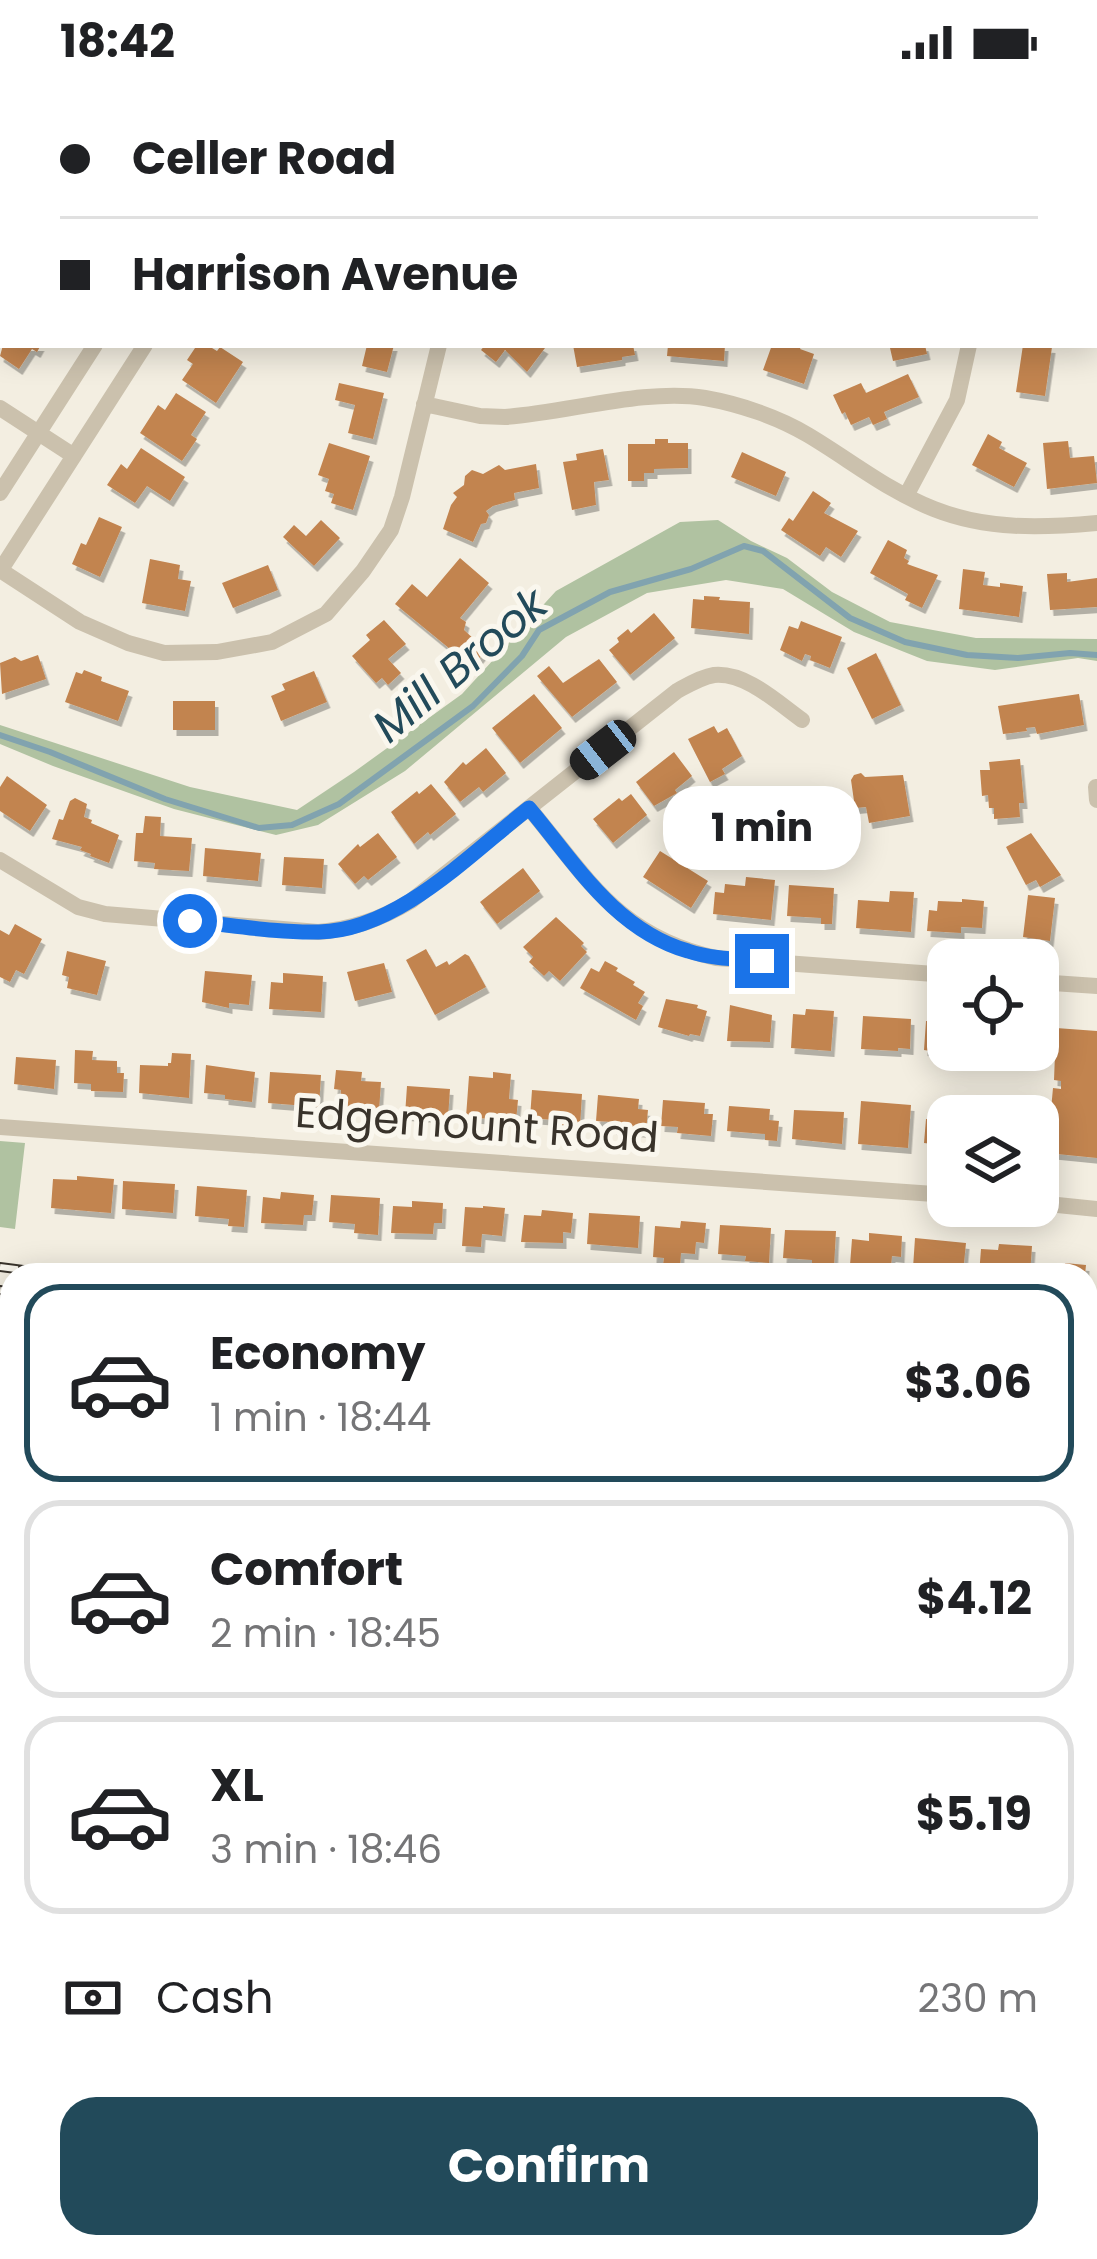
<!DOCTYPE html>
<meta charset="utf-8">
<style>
body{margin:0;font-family:Poppins,sans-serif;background:#f6f6f6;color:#202124;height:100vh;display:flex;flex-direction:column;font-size:45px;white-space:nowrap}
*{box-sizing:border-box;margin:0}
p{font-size:39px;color:#757577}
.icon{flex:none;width:66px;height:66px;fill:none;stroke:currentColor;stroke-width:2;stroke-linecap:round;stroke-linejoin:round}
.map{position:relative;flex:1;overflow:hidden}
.drawer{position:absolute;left:0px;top:1179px;width:1098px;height:996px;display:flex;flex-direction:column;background:#fff;border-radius:36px 36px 0 0;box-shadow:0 6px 30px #0003}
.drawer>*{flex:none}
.banner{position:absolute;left:0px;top:0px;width:1098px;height:264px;box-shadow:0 6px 30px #0003;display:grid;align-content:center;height:264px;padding:0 60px;background:#fff}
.controls{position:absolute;left:927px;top:855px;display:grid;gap:24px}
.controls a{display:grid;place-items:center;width:132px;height:132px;border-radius:24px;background:#fff;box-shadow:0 6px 30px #0003;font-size:60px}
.end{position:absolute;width:54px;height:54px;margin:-27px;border:15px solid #1a73e8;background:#fff;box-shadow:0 0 0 6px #fff}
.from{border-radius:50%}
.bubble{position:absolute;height:84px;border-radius:36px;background:#fff;box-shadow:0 6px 30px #0003;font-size:39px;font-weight:700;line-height:84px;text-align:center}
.car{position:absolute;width:36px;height:72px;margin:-36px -18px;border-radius:15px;box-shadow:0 0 9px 3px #0007;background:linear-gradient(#222 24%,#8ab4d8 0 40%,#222 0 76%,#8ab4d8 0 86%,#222 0)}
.banner b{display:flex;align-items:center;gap:42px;height:114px;font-size:45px}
.banner b+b{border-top:3px solid #e0e0e0}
.banner i{width:30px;height:30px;background:#202124}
ul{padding:21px 0 0;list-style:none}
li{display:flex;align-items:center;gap:36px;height:198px;margin:0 24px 18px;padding:0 36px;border:6px solid #e0e0e0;border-radius:36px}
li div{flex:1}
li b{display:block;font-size:45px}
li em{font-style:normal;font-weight:700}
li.active{border-color:#224a5a}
li>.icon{width:108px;height:108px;stroke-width:1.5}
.pay{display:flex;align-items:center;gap:30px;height:132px;padding:0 60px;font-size:45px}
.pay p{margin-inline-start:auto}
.action{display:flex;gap:24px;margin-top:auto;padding:24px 60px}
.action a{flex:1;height:138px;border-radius:36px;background:#224a5a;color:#fff;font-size:48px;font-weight:700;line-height:138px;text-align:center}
.status{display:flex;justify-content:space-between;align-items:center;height:84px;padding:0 60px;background:#fff;direction:ltr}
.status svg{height:33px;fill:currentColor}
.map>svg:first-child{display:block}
</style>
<div class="status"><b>18:42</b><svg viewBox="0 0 49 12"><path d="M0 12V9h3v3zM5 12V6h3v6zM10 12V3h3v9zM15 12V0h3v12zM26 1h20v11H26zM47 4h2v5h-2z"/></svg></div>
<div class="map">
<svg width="1097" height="2175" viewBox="0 0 1097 2175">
<defs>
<filter id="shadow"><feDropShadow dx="3.5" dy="6" stdDeviation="0" flood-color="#0004"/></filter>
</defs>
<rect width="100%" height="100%" fill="#f3eee1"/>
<path fill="#b0c2a1" d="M718,436L751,457L787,474L832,508L890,538L976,554L1097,555V577L1078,574L995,586L927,577L854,548L783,505L726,496L647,509L566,553L405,687L318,741L276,751L174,725L53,682L0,660V641L190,703L297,726L354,688L462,610L556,507L680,438Z
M0,1057L25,1059L15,1145L0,1143Z
M0,1240L12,1242V1465L0,1464Z
M1086,1371L1097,1373V1568L1088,1567V1545L1086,1544Z
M0,1766L12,1770V2031L0,2036Z"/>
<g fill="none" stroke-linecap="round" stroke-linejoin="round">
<path stroke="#81a3af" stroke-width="6" d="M0,651L50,668L165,715L259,744L292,741L339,720L473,622L522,572L539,546L610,508L691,485L744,462L763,467L850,534L905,558L967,571L1018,574L1070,569L1097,571
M1086,1870H1097
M0,1944L12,1935"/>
</g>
<path fill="#c28450" filter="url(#shadow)" d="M3,261H41L37,268L32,265L19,285L0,272Z
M197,261H207L217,267L220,263L243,278L216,319L182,296L193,280L187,276Z
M367,261H394L387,288L362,282Z
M485,261H540L545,264L527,288L505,266L496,278L481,266Z
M573,261H633L635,271L622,273V276L577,283Z
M668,261H725L724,277L667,272Z
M772,261H802L800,265L814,270L804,300L763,286Z
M925,261L927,270L893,277L890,264Z
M1023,261L1052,263L1045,312L1016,308Z
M908,290L919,313L884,328L887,335L873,341L869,333L851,341L845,328L842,330L833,311L861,299L866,309Z
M339,299L384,309L373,355L348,349L355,321L335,316Z
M176,309L206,328L191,351L197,355L182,377L140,349L158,321L165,326Z
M988,350L1002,358L999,364L1027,379L1014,403L972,381Z
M655,355H668V359H688V384L654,385V389H644V397H628V360H655Z
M1068,357L1070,374L1094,372L1097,399L1047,405L1043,359Z
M329,359L370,372L353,426L331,419L334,410L325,407L329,395L318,391Z
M141,364L185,393L170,417L147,402L135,419L107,401L121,380L127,385Z
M603,365L609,396L594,398L596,421L572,426L563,378L577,376L576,370Z
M742,368L786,388L776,412L731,393Z
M536,380L539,404L514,409L515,416L493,422L486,427L489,431L486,439L481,440L473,458L443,445L451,421L457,413L453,409L464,401L465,392L472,386L483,390L499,381L505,386Z
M813,407L831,419L824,429L858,447L841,473L826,463L820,472L781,446L789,434L793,437Z
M99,433L122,443L100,493L72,480L81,459L86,461Z
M321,436L340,454L314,482L283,453L294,441L306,452Z
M888,456L907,466L904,474L909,477L907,480L938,491L922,524L905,516L908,510L870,489Z
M460,474L489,499L460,534L466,538L464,546L486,566L472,583L395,520L412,500L427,513Z
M150,475L180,481L178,495L191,497L185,527L142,519Z
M268,481L278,506L233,524L222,499Z
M963,485L985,488L983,501L1000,503V499L1023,502L1019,533L959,525Z
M1067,489V498L1097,494V523L1050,526L1047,490Z
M704,512L720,513L719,516L750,518L749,550L691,544L693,515L704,516Z
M654,529L675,554L630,591L609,566L619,558L617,554L628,545L631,549Z
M384,536L406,560L388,575L401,589L388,601L382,594L376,599L352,572L370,556L366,551Z
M801,537L842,553L830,584L810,576L811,572L805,570L802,577L780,566L789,542L798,545Z
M876,569L901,621L872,635L847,584Z
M38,571L46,595L2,610L0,579L15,573L21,577Z
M599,575L617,598L572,633L537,592L549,582L563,599Z
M84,586L102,593L101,597L129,607L118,637L65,618L76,588L82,590Z
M314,587L327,618L281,637L271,612L285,606L282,600Z
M534,610L562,644L520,679L492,644Z
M1079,610L1084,641L1037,650L1035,643L1026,644L1027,647L1003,650L998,622Z
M173,617H215V646H173Z
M714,642L718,649L727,644L742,672L722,685L725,690L710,698L688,655Z
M486,664L506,689L483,708L479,703L460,718L444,698L463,678L466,681Z
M674,668L692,692L675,706L677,709L654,722L636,698Z
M1020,675L1024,719H1019L1020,733L994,735V724H989L988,711L982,712L980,686H990L989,678Z
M861,689L865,693L903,691L910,732L869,739L866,723L855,724L851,696L854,691Z
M7,692L47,721L30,747L0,727V703Z
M431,700L456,730L430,751L428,748L414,760L391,728L417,707L419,710Z
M788,703H827V733H815V738L799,737V734L788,733Z
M631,710L647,731L613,759L593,735L619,714L622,717Z
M75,714L87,720L84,733L92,736L91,739L119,751L109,779L90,772L91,770L80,766L82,763L52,755L59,735L63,736L70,717Z
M145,732L161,733L160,752L192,754L189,787L154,785L155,779L134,777L136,749H143Z
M378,749L397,773L368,796L364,792L355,800L338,780L358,760L360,763Z
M1031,749L1061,791L1040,803L1036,796L1026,801L1006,763Z
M205,764L261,769L258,797L203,792Z
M660,767L708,797L691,824L643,793Z
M284,773L324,775L322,804L282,801Z
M523,784L540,807L497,840L480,818Z
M746,793L775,796L771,836L713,830L715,808L724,809L725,800L745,802Z
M789,801L834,804L832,840H821V834L787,832Z
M890,807L914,808L911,848L856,844L858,816L889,818Z
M1028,811L1055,814L1050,857L1023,853Z
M962,815L984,817L982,844L961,843V849L927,847L929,826L937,827L938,817L962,818Z
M556,833L584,859L581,862L587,868L560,897L549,887L544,892L529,878L533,873L523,863Z
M15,840L42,855L24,890L16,886L10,898L0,893V846L9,851Z
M426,865L436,883L447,877L449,881L465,870L469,872L486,903L435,931L406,876Z
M67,867L106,877L97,911L67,904L69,893L62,891Z
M605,877L618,884L616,887L635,898L633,901L645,908L638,919L643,922L636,936L580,904L591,884L599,888Z
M384,879L392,908L355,917L347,888Z
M205,887L252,891L249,921L229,919V924L202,918Z
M283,889L323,892L321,928L269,925L271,898L283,899Z
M666,915L698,921L697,924L707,927L700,952L690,950L689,952L658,943Z
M730,921L772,931L770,958L727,957Z
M806,925L834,927L831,967L791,964L793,930L805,931Z
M863,932L911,935L910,965L898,964V967L861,965Z
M926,937L948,938V966H963L962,972L924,966Z
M1056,944L1097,947V1074L1047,1069L1053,1004L1061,1005V997L1054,996Z
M75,966L93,967L92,976L117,977V989H124L123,1008L91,1007V1000L74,999Z
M172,969L191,970L189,1014L139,1009L140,981L168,982V979H171Z
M16,973L56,976L54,1005L14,1000Z
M206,981L255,988L252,1018L225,1015V1011L204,1009Z
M336,986L362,988L361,997L381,998L379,1027L340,1024L341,1006L334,1005Z
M270,988L321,991L319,1023L268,1019Z
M493,988L511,990L509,1015L518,1016L516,1037L466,1033L469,992L493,994Z
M407,1002L450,1005L448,1034L405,1031Z
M532,1006L582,1010L580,1043L554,1040V1036L530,1034Z
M598,1011L639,1015L638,1025L648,1026L646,1048L613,1045V1038L596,1037Z
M663,1016L705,1019L704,1030H713L711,1052L677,1049L678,1043L661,1042Z
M861,1017L911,1021L908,1064L858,1060Z
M729,1022L770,1025L769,1036L779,1037L777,1057L765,1056V1050L727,1047Z
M794,1026L844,1028L842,1060L792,1055Z
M926,1035L948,1036V1068L941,1067V1061L924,1059Z
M77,1092L114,1095L111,1129L51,1124L53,1095L77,1096Z
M123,1097L175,1100L173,1129L122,1125Z
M197,1102L247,1106L244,1143L228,1142L229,1135L195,1132Z
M281,1108L314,1111L312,1131H304L303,1141L261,1139L263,1113L280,1115Z
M331,1111L380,1114L378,1151L354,1149L355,1140L329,1138Z
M412,1117L443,1119L442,1139H434L433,1150L391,1149L393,1122L412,1123Z
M483,1122L505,1124L502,1152L482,1150L481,1163L462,1162L465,1123L483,1124Z
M542,1126L573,1129L571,1149L563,1148V1159L521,1158L524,1131L541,1132Z
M589,1129L640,1132L638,1164L587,1160Z
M681,1137L706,1139L704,1159L696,1158L695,1170L681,1169L680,1183L663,1181L664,1174L653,1173L655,1142L680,1144Z
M720,1141L771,1144L769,1179L745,1177L746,1172L718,1170Z
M785,1146L836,1147L834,1183L812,1181V1176L783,1174Z
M869,1149L902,1152L901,1173L892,1172L891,1182L850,1181L852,1155L869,1157Z
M915,1154L966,1159L963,1189L913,1184Z
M999,1160L1032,1162L1030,1191H979L981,1165L998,1166Z
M1065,1179L1086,1181L1085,1191H1045L1046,1181L1065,1183Z
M1086,1718L1097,1732V1770L1086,1779Z
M1097,2016V2175H355L402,2163H1086V2018Z"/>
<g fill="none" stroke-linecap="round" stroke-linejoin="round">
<path stroke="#cbc1ad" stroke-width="9" d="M0,1474L12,1476
M0,1634L12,1635
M1086,1666L1097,1667
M1086,1940L1097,1941
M36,2175L89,2163"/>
<path stroke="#cbc1ad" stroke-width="16" d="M670,0L675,3
M262,3L264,0
M310,3L312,0
M582,3L583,0
M424,320L480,332L505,333C567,329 645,304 705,314C739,320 778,333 808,351C850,376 888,407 934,425C987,446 1042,444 1097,439
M0,324L74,372
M0,409L95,261
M906,412L957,316L969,261
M0,486L80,538L128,559L164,569L217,568L272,558L326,530L363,487L391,446L402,413L439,261
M0,487L145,261
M1096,703L1097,716
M529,724C589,796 618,852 716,874L948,891
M0,776L78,823L105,830L318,848C353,845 381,835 411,817L677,607C688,601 701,593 714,591C746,588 778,619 802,636
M1038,898L1097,902
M0,1043L948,1111
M1038,1119L1097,1125"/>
<g stroke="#39332b" stroke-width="10">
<path id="rail" d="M0,1183L62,1191
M0,1206L12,1208
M1086,1329L1097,1330
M1086,1352L1097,1353"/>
</g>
<use href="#rail" stroke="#faf7ee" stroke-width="6" stroke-dasharray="18" stroke-linecap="butt"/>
</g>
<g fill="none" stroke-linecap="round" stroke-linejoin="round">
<path stroke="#1a73e8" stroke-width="15" d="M190,837C232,841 276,849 319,848C397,847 470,770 529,724C575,779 615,846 688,867C712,875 737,875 762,877"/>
</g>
<g text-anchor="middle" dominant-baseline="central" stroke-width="10" stroke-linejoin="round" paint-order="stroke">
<g font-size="42" fill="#39332b" stroke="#faf7ee">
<text transform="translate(477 1041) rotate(4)">Edgemount Road</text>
</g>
<g font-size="45" font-style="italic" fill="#224a5a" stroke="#faf7ee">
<text transform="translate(460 581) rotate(-40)">Mill Brook</text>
</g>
</g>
</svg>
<div class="controls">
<a><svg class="icon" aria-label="locate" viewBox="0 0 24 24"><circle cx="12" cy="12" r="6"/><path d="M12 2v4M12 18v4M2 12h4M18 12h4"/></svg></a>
<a><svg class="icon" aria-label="layers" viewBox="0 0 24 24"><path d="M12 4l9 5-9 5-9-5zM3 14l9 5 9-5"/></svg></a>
</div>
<i class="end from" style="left:190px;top:837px"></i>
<i class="end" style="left:762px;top:877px"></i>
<div class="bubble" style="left:663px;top:702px;width:198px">1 min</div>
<i class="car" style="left:603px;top:666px;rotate:232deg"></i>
<div class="banner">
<b><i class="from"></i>Celler Road</b>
<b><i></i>Harrison Avenue</b>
</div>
<section class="drawer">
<ul>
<li class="active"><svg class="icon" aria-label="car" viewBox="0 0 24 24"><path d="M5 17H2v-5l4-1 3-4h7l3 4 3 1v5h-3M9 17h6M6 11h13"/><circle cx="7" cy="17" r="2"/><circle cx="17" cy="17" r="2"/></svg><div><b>Economy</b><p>1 min · 18:44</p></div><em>$3.06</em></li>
<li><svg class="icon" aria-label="car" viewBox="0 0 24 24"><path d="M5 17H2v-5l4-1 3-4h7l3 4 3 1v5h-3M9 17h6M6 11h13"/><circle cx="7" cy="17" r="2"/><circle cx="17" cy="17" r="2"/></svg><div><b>Comfort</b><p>2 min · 18:45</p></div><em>$4.12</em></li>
<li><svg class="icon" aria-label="car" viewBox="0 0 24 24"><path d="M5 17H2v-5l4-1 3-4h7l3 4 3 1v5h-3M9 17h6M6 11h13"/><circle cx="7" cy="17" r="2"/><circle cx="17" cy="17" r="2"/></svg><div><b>XL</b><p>3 min · 18:46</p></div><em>$5.19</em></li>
</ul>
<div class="pay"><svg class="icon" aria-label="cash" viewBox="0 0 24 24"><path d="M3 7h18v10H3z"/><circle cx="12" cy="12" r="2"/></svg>Cash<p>230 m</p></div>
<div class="action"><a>Confirm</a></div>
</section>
</div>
